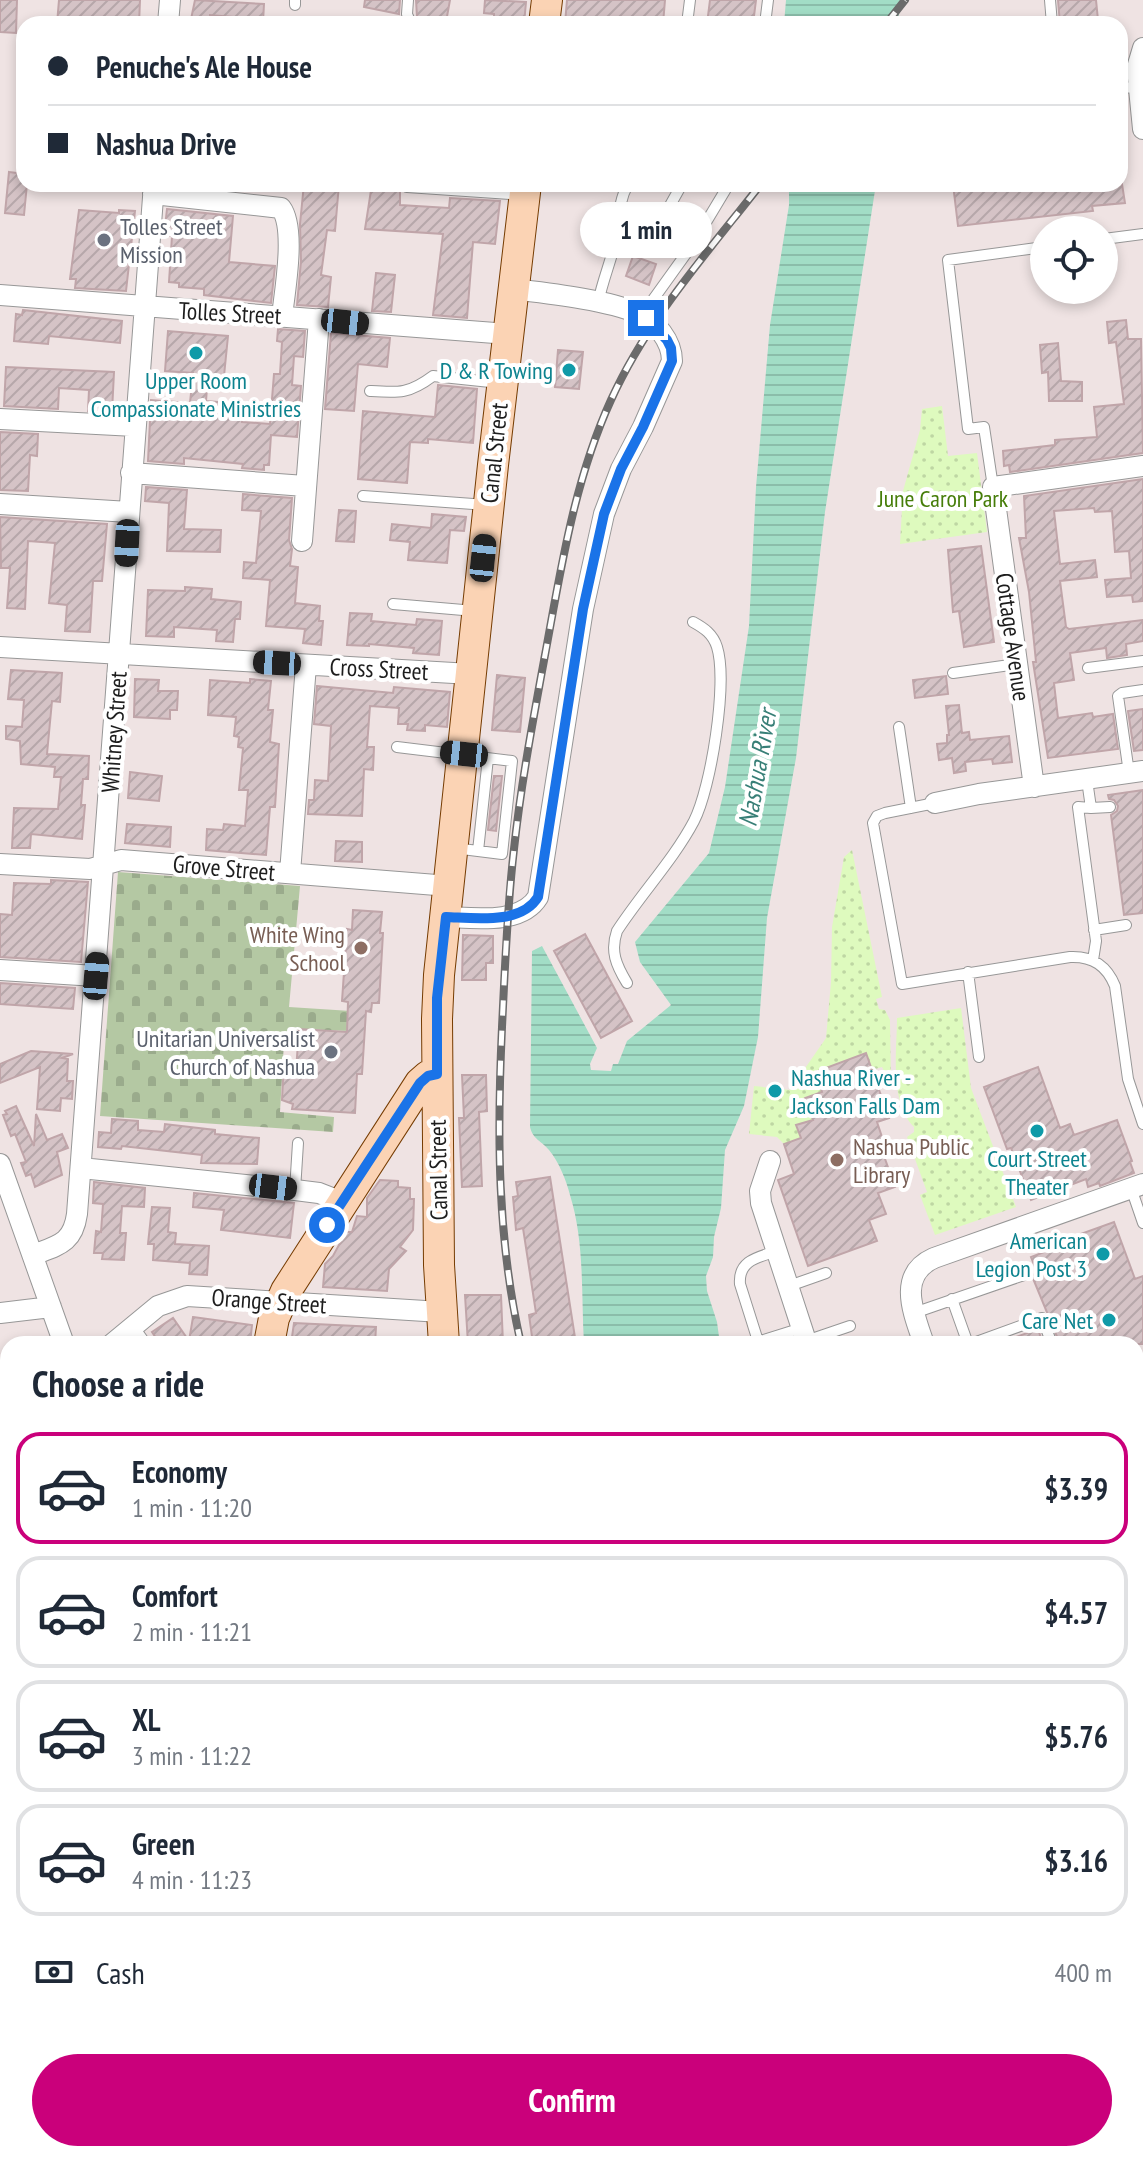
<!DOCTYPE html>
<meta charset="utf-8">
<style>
body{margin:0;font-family:"PT Sans Narrow",sans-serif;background:#f6f6f7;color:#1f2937;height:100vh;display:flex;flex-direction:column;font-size:30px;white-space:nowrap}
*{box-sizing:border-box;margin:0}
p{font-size:26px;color:#747a83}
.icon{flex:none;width:44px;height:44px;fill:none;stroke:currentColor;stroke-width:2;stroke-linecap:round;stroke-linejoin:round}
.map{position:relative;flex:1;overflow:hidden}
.side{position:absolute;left:0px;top:1336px;width:1144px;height:826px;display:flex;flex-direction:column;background:#fff;border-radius:24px 24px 0 0;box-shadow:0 4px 12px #0003}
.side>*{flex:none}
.top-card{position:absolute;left:16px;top:16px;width:1112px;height:176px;border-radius:24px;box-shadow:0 4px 12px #0003;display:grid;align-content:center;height:176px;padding:0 32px;background:#fff}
.tools{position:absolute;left:1030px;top:216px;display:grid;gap:16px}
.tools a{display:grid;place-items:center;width:88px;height:88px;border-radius:50%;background:#fff;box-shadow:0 4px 12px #0003;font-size:40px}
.end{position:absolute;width:36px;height:36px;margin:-18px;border:10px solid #1a73e8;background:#fff;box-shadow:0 0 0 4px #fff}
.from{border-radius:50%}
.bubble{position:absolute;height:56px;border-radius:28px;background:#fff;box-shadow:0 4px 12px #0003;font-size:26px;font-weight:800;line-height:56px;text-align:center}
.car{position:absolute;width:24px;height:48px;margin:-24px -12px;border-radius:10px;box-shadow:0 0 6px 2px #0007;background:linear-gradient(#222 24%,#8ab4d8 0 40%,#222 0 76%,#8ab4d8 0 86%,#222 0)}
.top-card b{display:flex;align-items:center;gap:28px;height:76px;font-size:30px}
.top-card b+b{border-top:2px solid #e0e1e3}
.top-card i{width:20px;height:20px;background:#1f2937}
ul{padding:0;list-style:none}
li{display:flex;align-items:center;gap:24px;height:112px;margin:0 16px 12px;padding:0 16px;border:4px solid #e0e1e3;border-radius:24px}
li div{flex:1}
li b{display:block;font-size:30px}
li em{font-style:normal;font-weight:800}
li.on{border-color:#ca007b}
li>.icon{width:72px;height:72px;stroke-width:1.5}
h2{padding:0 32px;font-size:36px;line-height:96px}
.pay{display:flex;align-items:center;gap:20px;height:88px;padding:0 32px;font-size:30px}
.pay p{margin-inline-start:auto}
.cta{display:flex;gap:16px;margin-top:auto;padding:16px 32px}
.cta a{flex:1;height:92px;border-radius:48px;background:#ca007b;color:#fff;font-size:32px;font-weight:800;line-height:92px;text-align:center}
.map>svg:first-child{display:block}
</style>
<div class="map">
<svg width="1143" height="2161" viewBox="0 0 1143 2161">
<defs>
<pattern id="cemetery-stones" width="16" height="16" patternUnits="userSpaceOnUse" patternTransform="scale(2)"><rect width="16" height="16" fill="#b4c8a3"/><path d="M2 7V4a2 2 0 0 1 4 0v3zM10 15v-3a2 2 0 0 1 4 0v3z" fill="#9aab8c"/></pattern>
<pattern id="park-dots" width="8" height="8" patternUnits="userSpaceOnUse" patternTransform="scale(2)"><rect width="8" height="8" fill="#defabe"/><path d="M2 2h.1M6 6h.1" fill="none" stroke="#bed6a3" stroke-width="1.8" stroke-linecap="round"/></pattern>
<pattern id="water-rules" width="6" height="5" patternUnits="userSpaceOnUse" patternTransform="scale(2)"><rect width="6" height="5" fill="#a2ddc6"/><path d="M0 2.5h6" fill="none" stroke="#8bbdaa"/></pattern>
<pattern id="building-hatch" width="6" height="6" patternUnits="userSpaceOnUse" patternTransform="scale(2)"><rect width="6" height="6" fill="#d5c3c6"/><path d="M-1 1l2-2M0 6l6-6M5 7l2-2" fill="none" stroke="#b6a7aa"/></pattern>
</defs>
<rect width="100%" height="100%" fill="#efe3e3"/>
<path fill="url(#cemetery-stones)" d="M118,872L300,886L289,1007L351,1011L349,1031L298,1029L284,1042L280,1112L334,1117L333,1132L100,1116Z"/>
<path fill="url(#park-dots)" d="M942,406L948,456L977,453L987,532L900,544L903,491L920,430L922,409Z
M852,850L882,997L876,999L879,1009L885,1010L890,1020L891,1085L882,1067L872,1070L866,1054L815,1072L822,1092L806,1099L813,1120L797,1125L801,1138L784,1144L777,1137L749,1134L754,1086L790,1090L826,1038L831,982L832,927L844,857Z
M961,1008L971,1088L1016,1207L935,1235L920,1195L927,1192L907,1137L914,1132V1127C889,1102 897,1051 897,1018Z"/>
<path fill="url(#water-rules)" d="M786,0H902L897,24H784Z
M789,184H876L825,512L796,758L767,918L758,1037L744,1106L725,1150L721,1208L714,1237L713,1257L706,1276L707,1291L717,1322L720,1344H584C581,1295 585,1243 570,1195C566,1180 559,1162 549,1150C542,1141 533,1140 530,1127L532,951L542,946L597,1048L590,1064L591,1070L611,1071L613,1064H618L627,1041L671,1005L640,962L635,942L709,853L725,787L749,626L756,487L770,325L789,205Z
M1136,1764L1143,1768V1955L1136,1949Z"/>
<path fill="url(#building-hatch)" stroke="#c0a5a9" stroke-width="2" d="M0,0H17L16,33L0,32Z
M59,0H140L139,24H57Z
M195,0L264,4L263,22L245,21V18L210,15V24H190Z
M365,0H400L399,14L364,7Z
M416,0H450L446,22L417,17Z
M485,0L526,2L524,24L494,22V14L484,13Z
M567,0H665L663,24H565Z
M710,0H756L753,24H707Z
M1058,0H1096L1098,20L1060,24Z
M9,172L24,174V184H27L24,215L5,213Z
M304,184H339L335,231L327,230L321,275L331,277L328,307L297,305L301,261L300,224Z
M372,184H400V205L449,208L450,198L500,201L495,244L473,242L467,318L433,315L443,234L365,229Z
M953,184H1122L1125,203L1092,206L1093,211L958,226Z
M167,209L233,216L229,262L275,266L271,303L204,295V289L179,287V283L169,282L172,236H164Z
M79,210L119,213V210L135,211L126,291L75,288L76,279H70Z
M633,256L656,264L649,285L626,276Z
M376,273L395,275L391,312L372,311Z
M23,310L122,321L120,343L49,336L48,344L14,341L16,314L22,315Z
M1126,320L1128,339H1141L1143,453L1010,472L1009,465L1004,466L1003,451L1055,445V440L1097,437L1094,407L1124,404L1116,342L1109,343L1107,322Z
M278,329L305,331L303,357L294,356L292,385L301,386L297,437L271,435L269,465H264V470L242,468L243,464L184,458V464L148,461L151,400L190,403L193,373L165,371L168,331L228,336L224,376L208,375L206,401L243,404L242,422L270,424L274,374H280L282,342L277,341Z
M331,333L390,338L387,367L358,364L354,411L325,409Z
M1058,343L1061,381L1082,382V401H1049L1048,372L1042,373L1040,345Z
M558,350L583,352L579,389L555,387Z
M6,367L114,372L112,412L88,411L89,390L59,388L58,409L4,406Z
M438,385L477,389L473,443L428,439V443L410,442L407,483L358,479L363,411L435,417Z
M0,432L38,434L37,456L30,455L28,491L0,490Z
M1143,479V601L1133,602L1132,595L1107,597L1105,580L1131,578L1129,551L1115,552L1112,511L1095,512L1094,508L1054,511L1060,564L1095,560L1097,577L1060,581L1066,627L1069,629L1143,620V641L1126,644L1127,655L1107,658L1106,648L1070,653L1074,680L1054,683L1058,718L1092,713L1093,717L1113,714L1118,749L1048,758L1033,662H1036L1029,592L1019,538H1026L1024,496Z
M146,487L187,490L184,529L221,530L220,552L167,551L169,503L145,501Z
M243,494L292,498L289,540L292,549L290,566L298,567L295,603L320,606L319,621H323L321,645L303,643L305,629L266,626L270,580L243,578L244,562L256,563L261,511L242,510Z
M339,510L356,511L354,542L336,541Z
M432,514L466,517L464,531L450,530L447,563L408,560L410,542L390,540L392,524L431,528Z
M0,517L107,524L102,581H93L90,632L65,631L67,605L49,603L55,543L28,541L25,609L7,608L10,568H1Z
M981,546L994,642L964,647L959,611L953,612L948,550Z
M185,587L212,589L211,599L241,602L240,619H235L233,642L216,641L217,630L174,627V637L146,636L148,590L185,591Z
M350,613L372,614L371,621L416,625L417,619L442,621L439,655L413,653L414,648L369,644V646L347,645Z
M11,670L62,673L60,702L52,701L47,754L89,756L88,779H83L81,805H85L82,839L31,834L30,848H12L14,808L58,809L61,777H54L55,767L21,764L20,741L6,739V726L22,727L24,700L8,699Z
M497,675L525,678L520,732L492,730Z
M946,676L948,694L915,698L913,680Z
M135,679L159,680L158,691H178L177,710H170V719L134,717Z
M250,679L271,681L268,710H273L270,742L279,744L275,807H270L266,855L206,850L207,829L223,830L224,824L245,826L248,790H239L243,748L238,747L239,737L234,736L236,717L208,715L210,680L250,683Z
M317,686L393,693L394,687L450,692L447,727L425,725V731L407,730L408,724H398L399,708L370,706L367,747H374L373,770L364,769L362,816L308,814L309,800H314L315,780L328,781L331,726L314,724Z
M959,705L962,733L969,732L970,740L1009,736L1012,762L993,764L992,759L965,762L966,771L954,773L952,758L939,760L937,744L947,743V735H949L946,706Z
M1143,709V750L1134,751L1128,711Z
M130,772L162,776L159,801L128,798Z
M494,776H502L496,831L488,830Z
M1143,790V913L1124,915L1111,815L1117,811L1118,806L1114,800L1109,799L1108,795Z
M127,824L171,827L170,847L125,843Z
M336,841L362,842V862L335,861Z
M51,880L88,882L81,962L0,957V914L12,915L14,883L51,884Z
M353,910L382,912L380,933H383L379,1003H372L371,1012L366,1011L362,1074H357L355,1113L292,1109L293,1104L282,1100L283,1080L286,1070L296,1071L299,1029L347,1032L348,1002L342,1001L347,929L352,930Z
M585,934L632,1021L601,1038L554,951Z
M463,935L493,936V963H486V980H462Z
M0,983L75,988L73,1009L0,1004Z
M31,1051L73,1054L62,1058L68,1059L67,1081H73L72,1099L61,1098L60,1111L37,1109L40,1067L0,1083V1064Z
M866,1053L889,1118L877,1122L883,1140L879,1142L895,1187L878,1193L886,1214L869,1220L877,1241L808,1266L778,1180L794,1174L784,1144L801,1138L796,1125L813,1120L805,1098L822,1092L815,1072Z
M1038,1067L1060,1128L1070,1124L1074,1135L1117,1120L1132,1161L1130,1162L1134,1173L1100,1186L1099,1183L1088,1187L1086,1179L1031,1200L1011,1148L1007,1149L984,1087Z
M462,1075H486L487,1111L479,1112L482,1186L462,1187L459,1118H464Z
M16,1106L34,1146L36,1114L47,1140L62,1134L68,1148L57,1152L62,1175L35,1187L31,1174L26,1176L21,1163L26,1162L15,1134L11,1136L3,1115L7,1114L5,1111Z
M112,1119L138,1121V1130L164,1132L165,1124L215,1130V1134L259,1138L257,1164L201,1163L202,1155L122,1146L121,1149L98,1147L99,1132L111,1133Z
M550,1177L576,1344H533L529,1315L536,1313L523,1228L516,1230L513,1197L518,1196L516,1182Z
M380,1180L398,1181V1187L410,1188V1199H414L413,1230L400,1247L406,1251L389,1269L387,1291L323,1287L325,1264L333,1256L346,1232H352L357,1216L367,1217V1198Z
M94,1182L145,1188L144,1207L122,1206L120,1233H126L124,1260L102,1259L103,1253H94L96,1231L101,1232L103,1204L93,1203Z
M194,1193L294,1203L290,1238L221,1230L224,1210L193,1207Z
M152,1207L170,1208L168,1232L176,1233L175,1244L209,1246L207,1275L189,1274L190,1263L153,1260L154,1244H148Z
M1114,1222L1135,1279L1143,1276V1344H1060L1032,1276L1037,1272L1031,1257L1052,1249L1050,1245Z
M465,1295H501L503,1344H468Z
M193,1317L252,1325L250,1344H160L152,1332L173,1318L189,1341Z
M294,1323L376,1327L375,1344H291Z
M1038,1329L1043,1344H1002V1342Z"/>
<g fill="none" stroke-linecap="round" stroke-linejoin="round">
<g stroke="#979797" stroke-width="12">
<path id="lane" d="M408,0L407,14L411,24
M1050,0L1052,24
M295,5V0
M687,24L690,0
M765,24L768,0
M1120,88L1138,87
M407,187L523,195
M616,238L649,243L682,184
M1104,239L1143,234
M598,303C602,283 609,266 614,247C619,226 617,204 628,184
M642,315L693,244L729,184
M370,391C399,393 409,394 433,376L500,383
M993,487L984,427L968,429L948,260L1044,247
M363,496L487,505
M393,604L475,611
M1088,668L1143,661
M953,673L1017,664
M899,727L911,808
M397,747L512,761L502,854L454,848
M1129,773L1118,696L1122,693L1143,690
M1087,780L1091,808L1078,807L1096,941L1093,960
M935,803L885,813L877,816L873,823L902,984L1070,957C1093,956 1107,966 1115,986L1128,1079L1143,1124
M1091,808L1110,807
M478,851L488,758
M1094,930L1126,925
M968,972L979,1057
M627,983C616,965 610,951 617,931C641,894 674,859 694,821C711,788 728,682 717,647C713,634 704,628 693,622
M1131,1188L1143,1223
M295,1190L298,1143
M789,1286L826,1273
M952,1299L968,1344
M914,1313L1024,1275
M133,1326L146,1344
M758,1341L740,1284C738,1260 759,1257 777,1251
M806,1341L850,1326
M751,1344L802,1328
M971,1344L1042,1318L1052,1344
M1136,1710L1143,1714
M314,2154L320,2161
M585,2154L593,2156L599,2154
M936,2154L940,2161
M996,2154L1000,2161
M1097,2154L1103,2161
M295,2161L303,2154
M355,2161L364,2154"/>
</g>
<g stroke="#979797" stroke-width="22">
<path id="street" d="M168,24L170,0
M1143,48L1137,68L1143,129
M153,194L281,208C296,228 285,290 282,316
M0,295L508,334
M0,419L135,426
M131,473L305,486
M0,504L129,512
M302,541L319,319
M0,647L471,674
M1034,787L993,487L1143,466
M935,803L979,794L1143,771
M0,864L90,869L121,860L449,886
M290,873L306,665
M446,917C474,918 521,925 538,897L583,609L604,514L621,469L643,427L672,361C672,341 656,321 637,313C609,300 545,293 513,289
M0,970L96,976
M770,1161L760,1191L761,1203L807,1344
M0,1164L64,1344
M81,1168L295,1190L319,1193L342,1202
M33,1255C59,1245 73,1243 77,1214L154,184
M0,1313L51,1307
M112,1344L158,1306L187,1296L441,1312
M924,1344C914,1314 896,1275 934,1258L1143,1184
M0,1454L8,1446
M0,2112L8,2109
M1136,2138L1143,2149
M162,2154L167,2161
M513,2154L517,2161
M796,2154L799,2161"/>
</g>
<g stroke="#763c02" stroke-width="32">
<path id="secondary" d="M544,24L547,0
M269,1344L274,1318L286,1291L420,1083L428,1076L437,1074
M444,1344L439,1265L437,1019L439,975L493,465L526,184
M1136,1461L1143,1458
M1136,1666L1143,1670
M0,1842H8
M125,2161L128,2154"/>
</g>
<use href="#lane" stroke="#fff" stroke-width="10"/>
<use href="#street" stroke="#fff" stroke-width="20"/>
<use href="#secondary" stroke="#fbd3b4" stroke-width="30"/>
<g stroke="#6b6b6b" stroke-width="8">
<path id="rail" d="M886,24L905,0
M521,1344C497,1239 497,1134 502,1027C505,967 507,908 514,849C521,784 533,720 545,655C561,569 574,481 611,400C647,320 707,253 761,184
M949,2154L953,2161"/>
</g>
<use href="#rail" stroke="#fff" stroke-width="5" stroke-dasharray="15" stroke-linecap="butt"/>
</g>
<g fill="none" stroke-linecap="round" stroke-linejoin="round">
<path stroke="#1a73e8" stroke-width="10" d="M327,1225L420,1083L428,1076L437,1074V998L446,917C474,918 521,925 538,897L583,609L604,514L621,469L643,427L672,361L671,348L667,340L646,318"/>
</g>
<g fill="#6b7280" stroke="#fff" stroke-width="3">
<circle cx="104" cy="240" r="8"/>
<circle cx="331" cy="1052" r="8"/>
</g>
<g fill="#0f9aa8" stroke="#fff" stroke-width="3">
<circle cx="196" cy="353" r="8"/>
<circle cx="569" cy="370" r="8"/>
<circle cx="775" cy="1091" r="8"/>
<circle cx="1037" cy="1131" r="8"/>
<circle cx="1103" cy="1254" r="8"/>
<circle cx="1109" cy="1320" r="8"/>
</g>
<g fill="#8d6e63" stroke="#fff" stroke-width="3">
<circle cx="361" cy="948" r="8"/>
<circle cx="837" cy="1160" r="8"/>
</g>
<g text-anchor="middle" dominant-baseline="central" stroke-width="8" stroke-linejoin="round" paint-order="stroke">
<g font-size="24" fill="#5b616d" stroke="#fff" text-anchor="start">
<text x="120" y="226">Tolles Street<tspan x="120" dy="28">Mission</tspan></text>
<text x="315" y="1038" text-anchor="end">Unitarian Universalist<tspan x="315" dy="28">Church of Nashua</tspan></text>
</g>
<g font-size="24" fill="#1d1d1d" stroke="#fff">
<text transform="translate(230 313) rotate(3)">Tolles Street</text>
<text transform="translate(494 453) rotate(-84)">Canal Street</text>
<text transform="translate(1013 637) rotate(82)">Cottage Avenue</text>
<text transform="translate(379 669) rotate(3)">Cross Street</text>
<text transform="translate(114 732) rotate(-86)">Whitney Street</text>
<text transform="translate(224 868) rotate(5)">Grove Street</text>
<text transform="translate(438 1170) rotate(-91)">Canal Street</text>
<text transform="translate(269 1301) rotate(4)">Orange Street</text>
</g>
<g font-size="24" fill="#0d838f" stroke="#fff" text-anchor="end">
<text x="553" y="370">D &amp; R Towing</text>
<text x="196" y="380" text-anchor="middle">Upper Room<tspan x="196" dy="28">Compassionate Ministries</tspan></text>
<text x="791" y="1077" text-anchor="start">Nashua River -<tspan x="791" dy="28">Jackson Falls Dam</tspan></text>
<text x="1037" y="1158" text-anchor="middle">Court Street<tspan x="1037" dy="28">Theater</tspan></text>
<text x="1087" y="1240">American<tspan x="1087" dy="28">Legion Post 3</tspan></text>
<text x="1093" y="1320">Care Net</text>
</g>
<g font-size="24" fill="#467d09" stroke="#fff">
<text x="943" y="498">June Caron Park</text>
</g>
<g font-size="24" fill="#785e54" stroke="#fff" text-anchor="end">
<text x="345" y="934">White Wing<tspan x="345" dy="28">School</tspan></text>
<text x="853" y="1146" text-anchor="start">Nashua Public<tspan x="853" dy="28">Library</tspan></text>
</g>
<g font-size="26" font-style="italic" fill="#387f77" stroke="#fff">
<text transform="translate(757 768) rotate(-80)">Nashua River</text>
</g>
</g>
</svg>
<div class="tools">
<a><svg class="icon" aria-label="locate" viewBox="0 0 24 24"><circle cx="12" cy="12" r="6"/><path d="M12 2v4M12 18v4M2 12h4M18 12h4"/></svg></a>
</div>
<i class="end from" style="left:327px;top:1225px"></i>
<i class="end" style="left:646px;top:318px"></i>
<div class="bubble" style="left:580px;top:202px;width:132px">1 min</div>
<i class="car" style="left:345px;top:322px;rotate:96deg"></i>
<i class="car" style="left:127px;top:543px;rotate:183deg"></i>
<i class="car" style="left:483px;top:558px;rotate:6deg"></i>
<i class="car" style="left:277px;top:663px;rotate:273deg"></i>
<i class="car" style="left:464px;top:754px;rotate:276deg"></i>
<i class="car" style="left:96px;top:976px;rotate:5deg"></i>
<i class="car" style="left:273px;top:1187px;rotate:97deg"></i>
<div class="top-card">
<b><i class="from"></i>Penuche's Ale House</b>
<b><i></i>Nashua Drive</b>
</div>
<section class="side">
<h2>Choose a ride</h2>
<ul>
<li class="on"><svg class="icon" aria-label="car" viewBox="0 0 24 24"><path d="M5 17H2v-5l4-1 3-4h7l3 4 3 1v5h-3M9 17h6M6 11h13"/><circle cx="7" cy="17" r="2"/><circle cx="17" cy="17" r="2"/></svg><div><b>Economy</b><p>1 min · 11:20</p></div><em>$3.39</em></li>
<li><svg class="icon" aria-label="car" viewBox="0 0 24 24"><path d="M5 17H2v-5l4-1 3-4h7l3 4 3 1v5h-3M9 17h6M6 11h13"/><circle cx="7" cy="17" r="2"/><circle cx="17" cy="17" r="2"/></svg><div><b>Comfort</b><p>2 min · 11:21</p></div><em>$4.57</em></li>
<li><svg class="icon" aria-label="car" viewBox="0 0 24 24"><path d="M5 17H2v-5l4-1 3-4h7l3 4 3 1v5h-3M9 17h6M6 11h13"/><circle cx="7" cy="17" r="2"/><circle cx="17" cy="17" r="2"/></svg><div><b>XL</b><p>3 min · 11:22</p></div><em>$5.76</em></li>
<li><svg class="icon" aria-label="car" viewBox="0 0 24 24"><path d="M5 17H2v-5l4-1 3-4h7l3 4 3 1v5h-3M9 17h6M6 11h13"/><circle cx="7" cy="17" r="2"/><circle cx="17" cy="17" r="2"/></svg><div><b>Green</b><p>4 min · 11:23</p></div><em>$3.16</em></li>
</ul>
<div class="pay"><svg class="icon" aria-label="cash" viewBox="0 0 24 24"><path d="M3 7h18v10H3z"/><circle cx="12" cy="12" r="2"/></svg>Cash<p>400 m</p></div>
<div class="cta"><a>Confirm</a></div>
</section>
</div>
